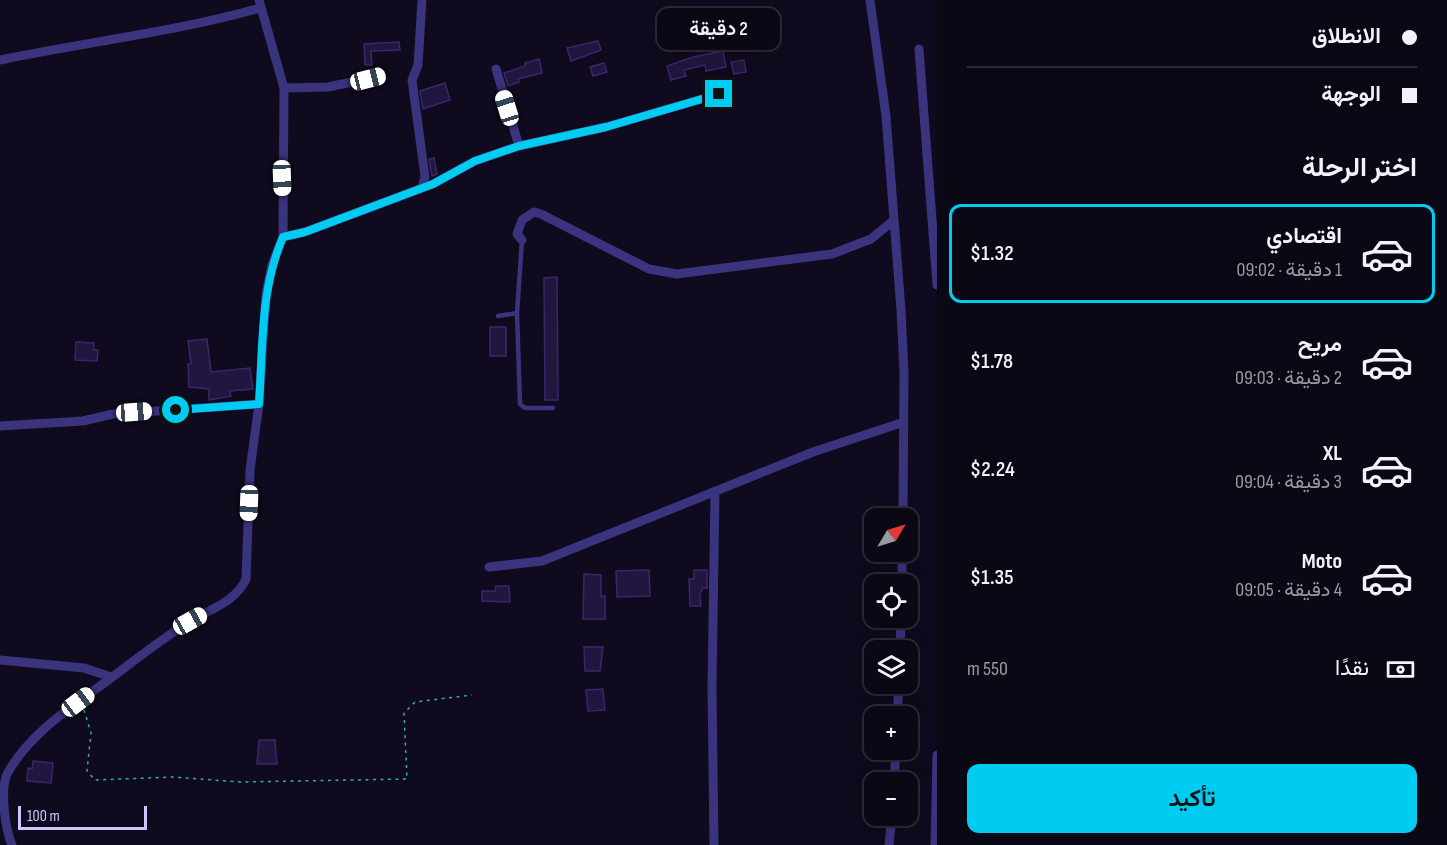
<!DOCTYPE html>
<html lang="ar">
<meta charset="utf-8">
<style>
body{margin:0;font-family:"Sofia Sans Condensed",Vazirmatn,sans-serif;background:#14111f;color:#f1f3f6;direction:rtl;height:100vh;display:flex;flex-direction:column;font-size:22px;white-space:nowrap}
*{box-sizing:border-box;margin:0}
p{font-size:20px;color:#9a9aa1}
.icon{flex:none;width:33px;height:33px;fill:none;stroke:currentColor;stroke-width:2;stroke-linecap:round;stroke-linejoin:round}
.map{position:relative;flex:1;overflow:hidden;direction:ltr}
.side{display:flex;flex-direction:column;background:#0b0816;width:510px}
.side>*{flex:none}
.guide{display:grid;align-content:center;height:132px;padding:0 30px;background:#0b0816}
.needle{width:39px;rotate:52deg}
.tools{position:absolute;left:864px;top:508px;display:grid;gap:12px}
.tools a{display:grid;place-items:center;width:54px;height:54px;border-radius:12px;background:#0b0816;box-shadow:0 6px 24px #0002,0 0 0 2px #2b2935;font-size:30px}
.scale{position:absolute;left:18px;bottom:15px;width:129px;box-sizing:border-box;padding-left:6px;border:3px solid #d0c6ff;border-top:0;font-size:16px;line-height:21px;white-space:nowrap;color:#d0c6ff;-webkit-text-stroke:4px #0f0a1d;paint-order:stroke}
.end{position:absolute;width:27px;height:27px;margin:-14px;border:8px solid #00cbf1;background:#111;box-shadow:0 0 0 3px #111}
.from{border-radius:50%}
.bubble{position:absolute;height:42px;border-radius:12px;background:#0b0816;box-shadow:0 6px 24px #0002,0 0 0 2px #2b2935;font-size:20px;font-weight:600;line-height:42px;text-align:center;direction:rtl}
.car{position:absolute;width:18px;height:36px;margin:-18px -9px;border-radius:8px;box-shadow:0 0 4px 2px #0007;background:linear-gradient(#fff 24%,#345 0 40%,#fff 0 76%,#345 0 86%,#fff 0)}
.guide b{display:flex;align-items:center;gap:21px;height:57px;font-size:22px}
.guide b+b{border-top:2px solid #2b2935}
.guide i{width:15px;height:15px;background:#f1f3f6}
ul{padding:0;list-style:none}
li{display:flex;align-items:center;gap:18px;height:99px;margin:0 12px 9px;padding:0 18px;border:3px solid transparent;border-radius:12px}
li div{flex:1}
li b{display:block;font-size:22px}
li em{font-style:normal;font-weight:600}
li.current{border-color:#00cbf1}
li>.icon{width:54px;height:54px;stroke-width:1.5}
h2{padding:0 30px;font-size:27px;line-height:72px}
.pay{display:flex;align-items:center;gap:15px;height:66px;padding:0 30px;font-size:22px}
.pay p{margin-inline-start:auto}
.cta{display:flex;gap:12px;margin-top:auto;padding:12px 30px}
.cta a{flex:1;height:69px;border-radius:12px;background:#00cbf1;color:#111;font-size:24px;font-weight:600;line-height:69px;text-align:center}
main{display:flex;flex:1;min-height:0}
.map>svg:first-child{display:block}
</style>
<main>
<section class="side">
<div class="guide">
<b><i class="from"></i>الانطلاق</b>
<b><i></i>الوجهة</b>
</div>
<h2>اختر الرحلة</h2>
<ul>
<li class="current"><svg class="icon" aria-label="car" viewBox="0 0 24 24"><path d="M5 17H2v-5l4-1 3-4h7l3 4 3 1v5h-3M9 17h6M6 11h13"/><circle cx="7" cy="17" r="2"/><circle cx="17" cy="17" r="2"/></svg><div><b>اقتصادي</b><p>1 دقيقة · 09:02</p></div><em>$1.32</em></li>
<li><svg class="icon" aria-label="car" viewBox="0 0 24 24"><path d="M5 17H2v-5l4-1 3-4h7l3 4 3 1v5h-3M9 17h6M6 11h13"/><circle cx="7" cy="17" r="2"/><circle cx="17" cy="17" r="2"/></svg><div><b>مريح</b><p>2 دقيقة · 09:03</p></div><em>$1.78</em></li>
<li><svg class="icon" aria-label="car" viewBox="0 0 24 24"><path d="M5 17H2v-5l4-1 3-4h7l3 4 3 1v5h-3M9 17h6M6 11h13"/><circle cx="7" cy="17" r="2"/><circle cx="17" cy="17" r="2"/></svg><div><b>XL</b><p>3 دقيقة · 09:04</p></div><em>$2.24</em></li>
<li><svg class="icon" aria-label="car" viewBox="0 0 24 24"><path d="M5 17H2v-5l4-1 3-4h7l3 4 3 1v5h-3M9 17h6M6 11h13"/><circle cx="7" cy="17" r="2"/><circle cx="17" cy="17" r="2"/></svg><div><b>Moto</b><p>4 دقيقة · 09:05</p></div><em>$1.35</em></li>
</ul>
<div class="pay"><svg class="icon" aria-label="cash" viewBox="0 0 24 24"><path d="M3 7h18v10H3z"/><circle cx="12" cy="12" r="2"/></svg>نقدًا<p>550 m</p></div>
<div class="cta"><a>تأكيد</a></div>
</section>
<div class="map">
<svg width="937" height="845" viewBox="0 0 937 845">
<rect width="100%" height="100%" fill="#0f0a1d"/>
<path fill="#20163e" stroke="#38276c" stroke-width="1.5" d="M598,41L601,50L571,61L567,48Z
M399,42L400,50L371,51L372,65H365L364,44Z
M723,51L726,67L706,71L705,65L684,70L686,76L671,80L667,66L693,57Z
M539,59L542,73L518,79L519,82L508,86L504,73L525,66V63Z
M744,60L746,72L734,74L731,62Z
M604,63L607,72L593,76L590,67Z
M445,83L450,100L423,109L420,91Z
M434,158L437,174L432,176L429,159Z
M557,277L558,400H545L544,278Z
M490,327H506V356H490Z
M207,339L211,372L250,368L253,389L230,391L231,396L209,400V389L189,387L188,364H191L188,341Z
M76,342L94,343V350H98L97,361L75,360Z
M649,570L650,596L617,597L616,571Z
M694,570H707V588H703L700,594L701,606H690L689,579H694Z
M584,574L601,575V597L605,596V619H583Z
M496,586H509L510,602L482,601V591H495Z
M584,647H603L600,671H585Z
M603,689L605,710L588,711L586,690Z
M259,740H275L277,764H257Z
M33,761L53,763L51,783L27,781L28,768L32,769Z"/>
<g fill="none" stroke-linecap="round" stroke-linejoin="round">
<path stroke="#27b2b2" stroke-width="1.5" stroke-dasharray="3 4.5" stroke-linecap="butt" d="M84,710L91,733L87,771L95,780L173,777L240,782L407,779L404,713L415,702L472,695"/>
<path stroke="#3a337e" stroke-width="4.5" d="M517,313L520,404L525,408H553
M498,316L517,313L522,240"/>
<path stroke="#3a337e" stroke-width="9" d="M422,0L418,65L412,80L425,177L422,187
M870,0L886,116L901,310L904,373L903,519
M919,49L937,285
M0,60C87,42 175,32 260,8
M496,69L519,146
M284,88L328,87L380,76
M283,237L305,232L433,184L475,161L519,146L606,127L719,94
M522,240L517,234L522,220L534,212L541,214L649,269L677,274L832,254L871,239L894,220
M0,426L83,421L113,414L259,404
M489,567L542,561L813,452L904,422
M902,585V552
M900,651L901,618
M0,660L84,668L111,677
M897,717L899,684
M894,783L896,750
M12,845C5,828 0,791 7,774C29,734 71,707 107,681C134,661 160,640 189,622C208,610 236,602 246,579L250,470L259,404L266,294L272,265L283,237L284,88L259,0
M714,845L712,688L715,491
M889,845L892,816
M935,845L937,755"/>
</g>
<g fill="none" stroke-linecap="round" stroke-linejoin="round">
<path stroke="#00cbf1" stroke-width="8" d="M176,410L259,404C263,347 260,290 283,237L305,232L433,184L475,161L519,146L606,127L719,94"/>
</g>
</svg>
<div class="tools">
<a><svg class="needle" viewBox="-14 -14 28 28"><path d="M0-13l5 13h-10z" fill="#e53935"/><path d="M0 13l5-13h-10z" fill="#9a9aa1"/></svg></a>
<a><svg class="icon" aria-label="locate" viewBox="0 0 24 24"><circle cx="12" cy="12" r="6"/><path d="M12 2v4M12 18v4M2 12h4M18 12h4"/></svg></a>
<a><svg class="icon" aria-label="layers" viewBox="0 0 24 24"><path d="M12 4l9 5-9 5-9-5zM3 14l9 5 9-5"/></svg></a>
<a>+</a>
<a>−</a>
</div>
<div class="scale">100 m</div>
<i class="end from" style="left:176px;top:410px"></i>
<i class="end" style="left:719px;top:94px"></i>
<div class="bubble" style="left:657px;top:8px;width:123px">2 دقيقة</div>
<i class="car" style="left:368px;top:79px;rotate:76deg"></i>
<i class="car" style="left:507px;top:108px;rotate:343deg"></i>
<i class="car" style="left:282px;top:178px;rotate:178deg"></i>
<i class="car" style="left:134px;top:412px;rotate:86deg"></i>
<i class="car" style="left:249px;top:503px;rotate:182deg"></i>
<i class="car" style="left:190px;top:621px;rotate:61deg"></i>
<i class="car" style="left:78px;top:702px;rotate:53deg"></i>
</div>
</main>
